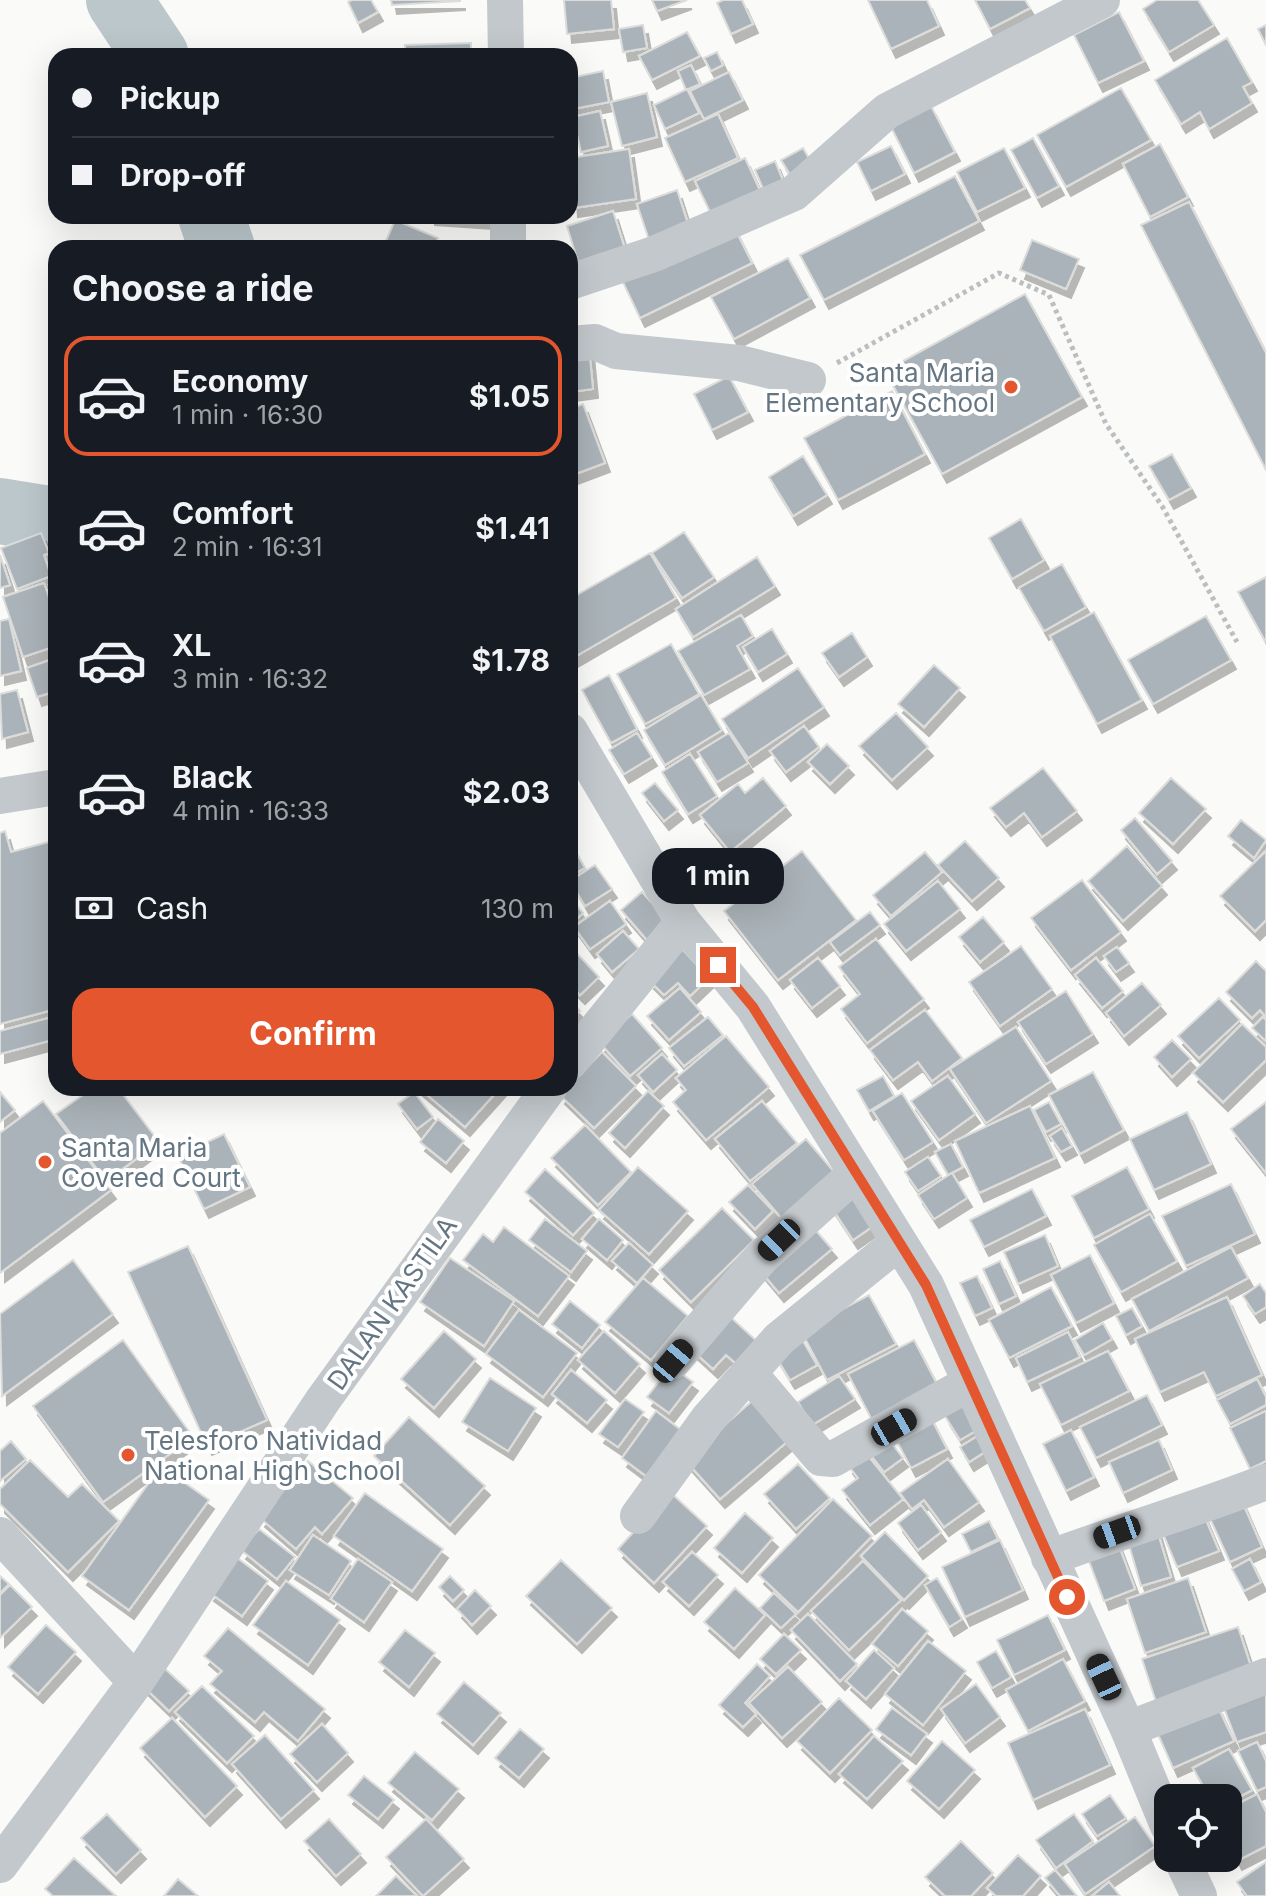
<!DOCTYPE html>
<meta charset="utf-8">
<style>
body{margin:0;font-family:Inter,sans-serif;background:#20242c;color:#f1f3f6;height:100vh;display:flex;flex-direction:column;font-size:30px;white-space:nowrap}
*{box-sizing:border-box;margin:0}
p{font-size:26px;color:#9ea1a6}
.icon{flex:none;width:44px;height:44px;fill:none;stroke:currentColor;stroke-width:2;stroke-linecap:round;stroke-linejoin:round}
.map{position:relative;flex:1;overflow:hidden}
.sheet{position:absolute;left:48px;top:240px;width:530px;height:856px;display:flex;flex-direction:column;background:#171b24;border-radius:24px;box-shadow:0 8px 32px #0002}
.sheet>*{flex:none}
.guide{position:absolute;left:48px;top:48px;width:530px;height:176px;border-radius:24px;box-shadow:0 8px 32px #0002;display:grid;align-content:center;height:176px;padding:0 24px;background:#171b24}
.controls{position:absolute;left:1154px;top:1784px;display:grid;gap:16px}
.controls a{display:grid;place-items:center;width:88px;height:88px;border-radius:16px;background:#171b24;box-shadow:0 8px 32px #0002;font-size:40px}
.end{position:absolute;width:36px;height:36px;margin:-18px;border:10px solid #e4572e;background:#fff;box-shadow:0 0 0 4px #fff}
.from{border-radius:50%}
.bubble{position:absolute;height:56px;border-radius:24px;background:#171b24;box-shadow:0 8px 32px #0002;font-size:26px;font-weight:700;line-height:56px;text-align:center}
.car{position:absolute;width:24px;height:48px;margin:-24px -12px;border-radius:10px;box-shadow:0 0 6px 2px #0007;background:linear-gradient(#222 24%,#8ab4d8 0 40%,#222 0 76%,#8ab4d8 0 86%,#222 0)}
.guide b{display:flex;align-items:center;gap:28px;height:76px;font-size:30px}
.guide b+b{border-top:2px solid #363941}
.guide i{width:20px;height:20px;background:#f1f3f6}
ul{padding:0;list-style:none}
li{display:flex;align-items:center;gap:24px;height:120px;margin:0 16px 12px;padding:0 8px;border:4px solid transparent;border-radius:24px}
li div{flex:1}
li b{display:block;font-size:30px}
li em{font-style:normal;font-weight:700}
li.selected{border-color:#e4572e}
li>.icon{width:72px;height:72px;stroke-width:1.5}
h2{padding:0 24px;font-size:36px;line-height:96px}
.pay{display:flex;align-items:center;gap:20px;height:88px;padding:0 24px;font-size:30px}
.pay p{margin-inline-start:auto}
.button{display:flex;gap:16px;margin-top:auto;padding:16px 24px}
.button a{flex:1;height:92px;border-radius:24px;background:#e4572e;color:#fff;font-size:32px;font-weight:700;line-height:92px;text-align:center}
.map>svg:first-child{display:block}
</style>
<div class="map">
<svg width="1266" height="1896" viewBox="0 0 1266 1896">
<defs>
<filter id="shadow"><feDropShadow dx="5" dy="9" stdDeviation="0" flood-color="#0004"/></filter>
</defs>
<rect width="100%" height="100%" fill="#fafaf8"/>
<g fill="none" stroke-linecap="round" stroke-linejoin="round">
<path stroke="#bbc7cb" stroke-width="66" d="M119,0L156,56
M211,216L222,248
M0,511L56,520"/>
</g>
<path fill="#aab3b9" stroke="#dcdcda" stroke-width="2" filter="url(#shadow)" d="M352,0H371L378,12L358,23L348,2Z
M391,0H460V1L392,5Z
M564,0H611L614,29L567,34Z
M652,0H687L657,11Z
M723,0H742L753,24L731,34L717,3Z
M868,0H927L939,26L891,49Z
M975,0H1025L1030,8L990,29Z
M1157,0H1198L1214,25L1169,52L1143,9Z
M1119,12L1144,61L1098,83L1074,35Z
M643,25L647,48L623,52L619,29Z
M1266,25V45L1258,29Z
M687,32L700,56L652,80L639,56Z
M1227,38L1252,82L1243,87L1252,103L1209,129L1200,112L1181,124L1155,80Z
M471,43V56H406L405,45Z
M717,52L723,65L711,71L704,58Z
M691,65L700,84L686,90L678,71Z
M603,71L609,102L573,109L570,78Z
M729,72L743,100L704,119L690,91Z
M1121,88L1151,140L1066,187L1037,135Z
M687,89L699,113L665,129L654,105Z
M647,93L657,137L622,146L611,102Z
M931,106L955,152L914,173L891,127Z
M600,111L608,146L581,152L573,117Z
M718,114L738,158L685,182L665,138Z
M1033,138L1059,186L1037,198L1011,150Z
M1160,144L1188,197L1150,217L1123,164Z
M891,146L905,174L871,191L857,162Z
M803,148L815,169L794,181L781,160Z
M1004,148L1025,188L977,212L957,172Z
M629,149L636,199L573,208L570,158Z
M745,158L763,197L714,220L695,181Z
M775,161L784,183L764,191L755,170Z
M955,176L979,221L824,300L800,255Z
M677,190L691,233L651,246L637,204Z
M1189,202L1266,353V470L1141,225Z
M613,211L625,249L578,262L567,226Z
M429,216H489L488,220Z
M395,220L438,238L434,248H383Z
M732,223L752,263L640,318L621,278Z
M1032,240L1079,259L1066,289L1020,270Z
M788,258L810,298L734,339L711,297Z
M1025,294L1082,397L942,474L885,371Z
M589,348L593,389L570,392V350Z
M729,376L748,412L712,430L694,394Z
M892,391L925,454L838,500L804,438Z
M583,404L605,463L570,476V409Z
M1172,454L1191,488L1169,500L1149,466Z
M803,456L827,495L793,516L769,477Z
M1021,519L1044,560L1012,579L989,538Z
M684,532L714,577L682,598L652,553Z
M41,533L49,553L44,555L51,576L17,589L1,548Z
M650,553L676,598L571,659L570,599Z
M56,554V576L49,556Z
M0,555L10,585L0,588Z
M757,557L775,586L693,637L676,609Z
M1062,564L1086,607L1044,631L1019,588Z
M1266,577V640L1265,641L1238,592Z
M44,583L56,618V646L23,657L3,597Z
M56,583V603L49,585Z
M1094,612L1142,700L1097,724L1050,636Z
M741,615L753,636L737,646L750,669L704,695L678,651Z
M1206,616L1231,660L1153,704L1128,660Z
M9,619L21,671L0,676V621Z
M772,629L787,654L758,672L743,647Z
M852,633L867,657L839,677L822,653Z
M671,644L699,694L645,724L617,674Z
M56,658V691L37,697L27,668Z
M934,665L960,688L924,727L898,704Z
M798,668L824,707L748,758L722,719Z
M609,675L637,729L611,743L582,690Z
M17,690L28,732L2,739L0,694Z
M701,695L722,730L665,765L644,730Z
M896,713L928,747L892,780L859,746Z
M804,726L819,747L786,772L770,751Z
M637,733L652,757L624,774L609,750Z
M729,733L748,763L717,782L698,752Z
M827,744L849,766L830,784L808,762Z
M690,754L717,796L688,814L662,772Z
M1043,768L1077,811L1042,837L1024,813L1006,827L990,808Z
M763,778L786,806L730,852L700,815L738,784L745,793Z
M1171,778L1206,809L1173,844L1139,813Z
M655,783L678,810L664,821L642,793Z
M1135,818L1172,861L1157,874L1121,830Z
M1241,820L1266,840L1254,858L1228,836Z
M5,831L11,852L56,840V1009L0,1024V833Z
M965,841L999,878L972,901L938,865Z
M1127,846L1162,886L1123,921L1088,881Z
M573,847L585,868L570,876V849Z
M802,851L856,920L778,980L724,911Z
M1266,851V920L1255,931L1220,896Z
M925,852L942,872L891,916L873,895Z
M595,865L612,889L585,906L570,881Z
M1082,880L1121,932L1071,970L1031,918Z
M938,881L960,909L906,951L884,924Z
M642,892L669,922L647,940L621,910Z
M570,898L583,913L570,925Z
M610,901L626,924L590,949L574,927Z
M870,912L880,925L840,955L830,942Z
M983,917L1004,942L980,962L959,937Z
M623,931L639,949L612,972L597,954Z
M876,939L924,999L867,1043L841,1009L860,994L839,967Z
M570,946L599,977L580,995L570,985Z
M1021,946L1052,989L1000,1026L969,982Z
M1117,947L1129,963L1116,972L1104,956Z
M682,949L709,978L690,996L678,983L664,995L649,980Z
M818,958L840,986L812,1008L790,980Z
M1096,958L1123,991L1102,1008L1075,975Z
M1256,961L1266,971V1017L1260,1010L1252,1018L1226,992Z
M1142,983L1161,1005L1124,1036L1106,1013Z
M680,988L701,1012L669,1040L647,1016Z
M1066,991L1093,1034L1046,1064L1018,1022Z
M1219,998L1240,1020L1199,1058L1178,1036Z
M570,1001L580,1011L570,1020Z
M925,1010L962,1058L932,1081L918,1062L893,1080L870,1050Z
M632,1014L662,1048L630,1076L600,1043Z
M56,1016V1039L0,1054V1031Z
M708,1017L723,1035L684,1066L669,1048Z
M1263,1017L1266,1020V1041L1252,1028Z
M1242,1024L1266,1047V1060L1223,1102L1193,1073Z
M1016,1027L1051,1081L986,1123L950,1069Z
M726,1036L769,1087L706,1140L673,1102L686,1090L676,1078Z
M1172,1040L1191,1059L1172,1077L1154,1057Z
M602,1052L636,1086L594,1128L560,1095Z
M662,1054L677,1070L653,1092L638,1075Z
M1093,1072L1124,1130L1080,1154L1049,1095Z
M883,1076L894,1096L869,1111L857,1090Z
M948,1076L975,1114L939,1140L911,1101Z
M93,1088H118L159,1142L106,1181L56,1114Z
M419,1088H500L465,1127Z
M648,1091L664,1106L625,1148L609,1133Z
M0,1092L15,1110L0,1122Z
M414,1092L433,1117L417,1129L398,1104Z
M902,1093L933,1142L904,1160L873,1111Z
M43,1101L111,1190L0,1273V1133Z
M762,1101L797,1143L750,1181L715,1139Z
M1049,1102L1061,1124L1046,1132L1034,1110Z
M1266,1102V1173L1231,1129Z
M1030,1106L1055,1158L979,1193L955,1141Z
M1187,1112L1211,1164L1154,1190L1130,1139Z
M438,1119L464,1141L446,1163L420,1142Z
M585,1125L631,1172L598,1205L551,1158Z
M1062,1128L1072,1146L1061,1152L1050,1136Z
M224,1134L250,1187L204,1209L178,1156Z
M806,1139L836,1174L783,1220L752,1184Z
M951,1144L963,1167L948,1175L935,1152Z
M928,1157L941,1176L918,1191L905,1172Z
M638,1167L688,1211L649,1254L599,1210Z
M1127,1167L1149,1209L1094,1238L1072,1196Z
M545,1169L594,1213L573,1235L525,1192Z
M952,1173L967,1198L934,1219L918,1195Z
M1231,1184L1255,1234L1186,1266L1162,1216Z
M748,1185L773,1211L755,1229L729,1202Z
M1032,1189L1046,1216L984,1247L970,1220Z
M850,1192L873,1226L853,1240L830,1205Z
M722,1208L754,1240L691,1302L659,1270Z
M1150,1214L1177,1261L1121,1292L1094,1245Z
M545,1219L587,1251L571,1272L529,1240Z
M599,1219L623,1240L607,1260L582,1239Z
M811,1225L832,1249L779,1293L759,1269Z
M504,1227L569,1276L538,1316L463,1260L483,1234L493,1242Z
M1045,1235L1058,1266L1018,1284L1004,1252Z
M629,1243L653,1265L637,1283L612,1261Z
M188,1246L267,1420L207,1446L128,1272Z
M1231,1247L1248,1278L1149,1331L1132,1299Z
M1090,1255L1114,1303L1076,1323L1051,1275Z
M450,1258L514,1301L484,1346L420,1302Z
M73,1260L113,1314L2,1396L0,1314Z
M1000,1261L1016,1296L999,1304L983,1269Z
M977,1276L992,1308L975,1316L960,1283Z
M643,1278L688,1316L651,1360L605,1322Z
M1260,1284L1266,1293V1307L1255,1314L1243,1296Z
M1051,1287L1072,1326L1009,1358L989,1320Z
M869,1295L896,1344L827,1380L801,1331Z
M1227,1297L1262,1375L1216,1396L1204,1372L1160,1392L1135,1339Z
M570,1301L600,1325L582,1348L552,1324Z
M1132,1308L1142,1326L1126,1335L1116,1316Z
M519,1310L577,1353L543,1397L486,1354Z
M725,1312L760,1344L740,1367L726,1355L713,1369L691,1349Z
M1103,1323L1112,1339L1084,1355L1075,1340Z
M444,1331L476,1359L434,1408L401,1379Z
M604,1331L640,1364L615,1393L578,1360Z
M1068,1332L1080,1357L1027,1382L1016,1358Z
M800,1336L817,1365L790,1380L773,1352Z
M123,1340L193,1437L103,1502L33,1406Z
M914,1340L939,1388L873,1422L848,1374Z
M1108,1351L1129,1391L1061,1425L1040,1384Z
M671,1366L693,1382L669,1413L647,1397Z
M571,1370L607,1400L587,1423L552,1394Z
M839,1376L855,1399L812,1425L798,1402Z
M490,1378L536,1408L508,1451L462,1422Z
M1257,1379L1266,1397V1405L1230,1424L1217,1400Z
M760,1394L795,1435L720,1499L685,1460Z
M1147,1395L1162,1425L1096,1458L1080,1427Z
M625,1399L644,1412L618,1447L599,1434Z
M969,1401L984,1426L960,1440L945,1416Z
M656,1411L681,1430L646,1476L622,1458Z
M1266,1411V1461L1250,1469L1230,1428Z
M929,1414L947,1449L911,1468L892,1432Z
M409,1417L485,1486L450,1525L374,1456Z
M1071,1430L1094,1477L1066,1491L1043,1444Z
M981,1434L991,1448L969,1462L960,1447Z
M886,1436L903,1458L884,1472L867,1450Z
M1159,1440L1172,1470L1123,1493L1109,1462Z
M11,1441L26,1459L0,1481V1451Z
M865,1452L903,1499L870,1525L842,1490L858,1478L848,1465Z
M948,1459L979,1502L944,1527L924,1500L912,1509L900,1493Z
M30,1460L68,1497L82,1484L119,1521L68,1572L0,1504V1489Z
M308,1461L353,1498L322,1534L315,1527L296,1549L260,1518Z
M798,1464L830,1498L796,1529L764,1494Z
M161,1466L209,1500L129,1610L82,1576Z
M670,1492L707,1526L654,1583L618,1549Z
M365,1493L443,1549L412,1591L334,1536Z
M1240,1497L1262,1547L1230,1562L1207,1512Z
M833,1499L872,1536L798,1612L759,1575Z
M921,1505L941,1532L918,1550L898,1523Z
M745,1513L773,1538L742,1573L714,1548Z
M1203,1513L1219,1551L1177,1567L1161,1529Z
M989,1521L998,1539L971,1552L962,1534Z
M259,1529L295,1557L277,1579L241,1550Z
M1157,1530L1171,1577L1141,1586L1127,1538Z
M885,1532L928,1576L904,1600L861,1556Z
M313,1535L351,1561L329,1595L290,1570Z
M1000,1540L1023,1590L965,1617L942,1567Z
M1117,1541L1135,1589L1104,1601L1086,1553Z
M692,1552L718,1575L689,1606L663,1582Z
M236,1557L268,1581L242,1616L209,1592Z
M358,1559L392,1582L364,1622L331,1599Z
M1250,1559L1261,1582L1244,1591L1232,1569Z
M561,1560L612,1608L577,1644L526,1596Z
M863,1561L901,1600L849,1650L811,1611Z
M0,1576L9,1584L0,1593Z
M450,1576L464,1590L453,1601L439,1587Z
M937,1578L962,1619L949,1627L925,1585Z
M1188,1578L1206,1632L1145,1653L1127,1599Z
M286,1581L340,1620L308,1665L253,1625Z
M10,1585L32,1607L0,1638V1595Z
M735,1588L765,1615L734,1649L704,1622Z
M475,1590L491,1606L472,1625L457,1609Z
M774,1593L796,1614L781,1628L760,1608Z
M902,1609L928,1631L898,1666L872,1644Z
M808,1614L857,1664L840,1681L791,1630Z
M1048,1615L1065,1650L1014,1675L997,1640Z
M46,1625L76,1652L38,1694L8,1667Z
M1238,1627L1254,1676L1158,1708L1142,1659Z
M228,1628L325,1709L298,1741L264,1712L255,1722L210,1684L222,1671L204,1656Z
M405,1630L435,1653L409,1687L379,1662Z
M784,1634L801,1650L776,1674L760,1659Z
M928,1641L966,1671L923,1725L885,1694Z
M874,1650L894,1668L866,1699L846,1681Z
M996,1651L1011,1677L992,1688L977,1662Z
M1063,1659L1085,1701L1028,1731L1006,1690Z
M757,1664L770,1676L745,1703L756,1714L743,1727L719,1705Z
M161,1665L189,1691L169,1711L142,1685Z
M788,1667L822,1702L782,1738L749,1703Z
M464,1682L501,1713L473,1745L437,1714Z
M976,1684L1000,1717L965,1743L941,1709Z
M202,1686L254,1736L227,1763L175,1712Z
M1266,1692V1732L1237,1742L1224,1708Z
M839,1698L872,1730L830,1773L797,1741Z
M1217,1705L1234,1741L1173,1768L1157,1732Z
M892,1708L927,1734L911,1755L876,1729Z
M1085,1709L1110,1765L1033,1800L1008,1743Z
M172,1718L237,1786L205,1817L140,1748Z
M322,1724L348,1753L317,1782L290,1754Z
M520,1729L544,1749L519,1778L495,1758Z
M265,1735L314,1790L281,1819L232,1764Z
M874,1736L903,1761L867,1799L839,1774Z
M942,1741L975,1770L939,1809L907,1781Z
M1257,1742L1266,1761V1787L1257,1791L1238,1751Z
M1229,1749L1252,1790L1228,1803V1798H1210L1193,1768Z
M415,1752L459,1789L432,1820L388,1783Z
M364,1776L394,1800L378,1819L348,1795Z
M1257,1794L1266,1812V1846L1237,1861L1228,1843V1809Z
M1110,1795L1126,1818L1097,1836L1082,1814Z
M107,1814L141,1850L116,1874L81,1838Z
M1074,1814L1093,1841L1056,1868L1036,1840Z
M1135,1817L1155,1846L1085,1894L1065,1864Z
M329,1819L361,1854L336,1876L304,1841Z
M426,1819L464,1859L423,1896L386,1857Z
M961,1841L993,1873L971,1896H945L925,1877Z
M1018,1855L1041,1876L1023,1896H996L987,1888Z
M74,1858L116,1896H53L45,1889Z
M1266,1862V1896H1247L1237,1882Z
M1055,1870L1077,1896H1060L1045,1878Z
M396,1876L417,1896H376Z
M178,1879L198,1896H164Z
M1109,1882L1120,1896H1092Z"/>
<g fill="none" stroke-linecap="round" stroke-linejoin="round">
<path stroke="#bbbfc2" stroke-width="5" stroke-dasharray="4 4" stroke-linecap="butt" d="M837,363L999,273L1049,295L1106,424L1162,506L1237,642"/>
<path stroke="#c3c8cc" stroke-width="36" d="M505,0L506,56
M508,216V248
M570,282L654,254L794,193L887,111L1102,0
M570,344L595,342L616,351L739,363L808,380
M570,731L683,922L753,1007L926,1285L1128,1729L1168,1826
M0,796L56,787
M570,1062L683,922
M673,1361L762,1257L856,1173
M749,1373L821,1458L833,1459L970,1383
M638,1516L708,1419L779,1339L899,1242
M0,1535L136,1682
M1049,1558C1121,1531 1194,1510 1266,1482
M1128,1729L1266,1676
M1181,1858L1199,1896
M0,1865L136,1682L323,1400L549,1088"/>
</g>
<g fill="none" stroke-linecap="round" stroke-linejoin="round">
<path stroke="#e4572e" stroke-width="10" d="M718,965L753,1007L926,1285L1067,1597"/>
</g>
<g fill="#e4572e" stroke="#fff" stroke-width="3">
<circle cx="1011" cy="387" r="8"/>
<circle cx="45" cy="1162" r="8"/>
<circle cx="128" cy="1455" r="8"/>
</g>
<g text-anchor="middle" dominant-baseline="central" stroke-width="8" stroke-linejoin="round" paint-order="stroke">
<g font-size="26" fill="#657683" stroke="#fff" text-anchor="start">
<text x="995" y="372" text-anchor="end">Santa Maria<tspan x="995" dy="30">Elementary School</tspan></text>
<text x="61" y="1147">Santa Maria<tspan x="61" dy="30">Covered Court</tspan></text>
<text x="144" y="1440">Telesforo Natividad<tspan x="144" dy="30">National High School</tspan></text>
</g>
<g font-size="26" fill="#657683" stroke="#fff">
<text transform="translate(392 1303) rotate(-55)">DALAN KASTILA</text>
</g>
</g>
</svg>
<div class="controls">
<a><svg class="icon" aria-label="locate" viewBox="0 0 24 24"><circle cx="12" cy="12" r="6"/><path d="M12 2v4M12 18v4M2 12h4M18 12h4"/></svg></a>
</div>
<i class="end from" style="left:1067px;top:1597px"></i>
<i class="end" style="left:718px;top:965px"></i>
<div class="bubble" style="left:652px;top:848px;width:132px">1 min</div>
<i class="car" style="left:779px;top:1240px;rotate:226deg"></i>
<i class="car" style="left:673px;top:1361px;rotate:40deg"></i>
<i class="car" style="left:894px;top:1427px;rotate:60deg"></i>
<i class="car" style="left:1117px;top:1532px;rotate:250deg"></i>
<i class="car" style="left:1104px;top:1677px;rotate:335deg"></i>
<div class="guide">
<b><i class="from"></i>Pickup</b>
<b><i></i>Drop-off</b>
</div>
<section class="sheet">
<h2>Choose a ride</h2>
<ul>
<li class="selected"><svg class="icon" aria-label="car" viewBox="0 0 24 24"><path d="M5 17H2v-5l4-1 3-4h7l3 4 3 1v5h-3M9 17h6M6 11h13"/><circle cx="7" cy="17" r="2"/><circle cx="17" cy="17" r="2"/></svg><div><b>Economy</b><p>1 min · 16:30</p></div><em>$1.05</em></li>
<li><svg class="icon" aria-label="car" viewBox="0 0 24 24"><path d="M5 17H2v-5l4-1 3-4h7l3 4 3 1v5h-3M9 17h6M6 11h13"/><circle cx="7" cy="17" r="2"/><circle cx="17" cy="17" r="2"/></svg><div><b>Comfort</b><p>2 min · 16:31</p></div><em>$1.41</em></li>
<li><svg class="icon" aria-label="car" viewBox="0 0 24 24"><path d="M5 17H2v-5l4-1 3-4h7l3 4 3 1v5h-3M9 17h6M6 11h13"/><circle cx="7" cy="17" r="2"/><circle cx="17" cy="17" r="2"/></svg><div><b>XL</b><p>3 min · 16:32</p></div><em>$1.78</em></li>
<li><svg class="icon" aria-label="car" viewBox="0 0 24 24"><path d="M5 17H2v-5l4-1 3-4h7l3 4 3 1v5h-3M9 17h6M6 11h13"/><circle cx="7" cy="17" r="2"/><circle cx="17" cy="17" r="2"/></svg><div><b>Black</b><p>4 min · 16:33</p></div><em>$2.03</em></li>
</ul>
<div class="pay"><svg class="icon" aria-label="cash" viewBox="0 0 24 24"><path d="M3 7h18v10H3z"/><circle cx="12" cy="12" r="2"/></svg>Cash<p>130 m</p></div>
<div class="button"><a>Confirm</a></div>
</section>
</div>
